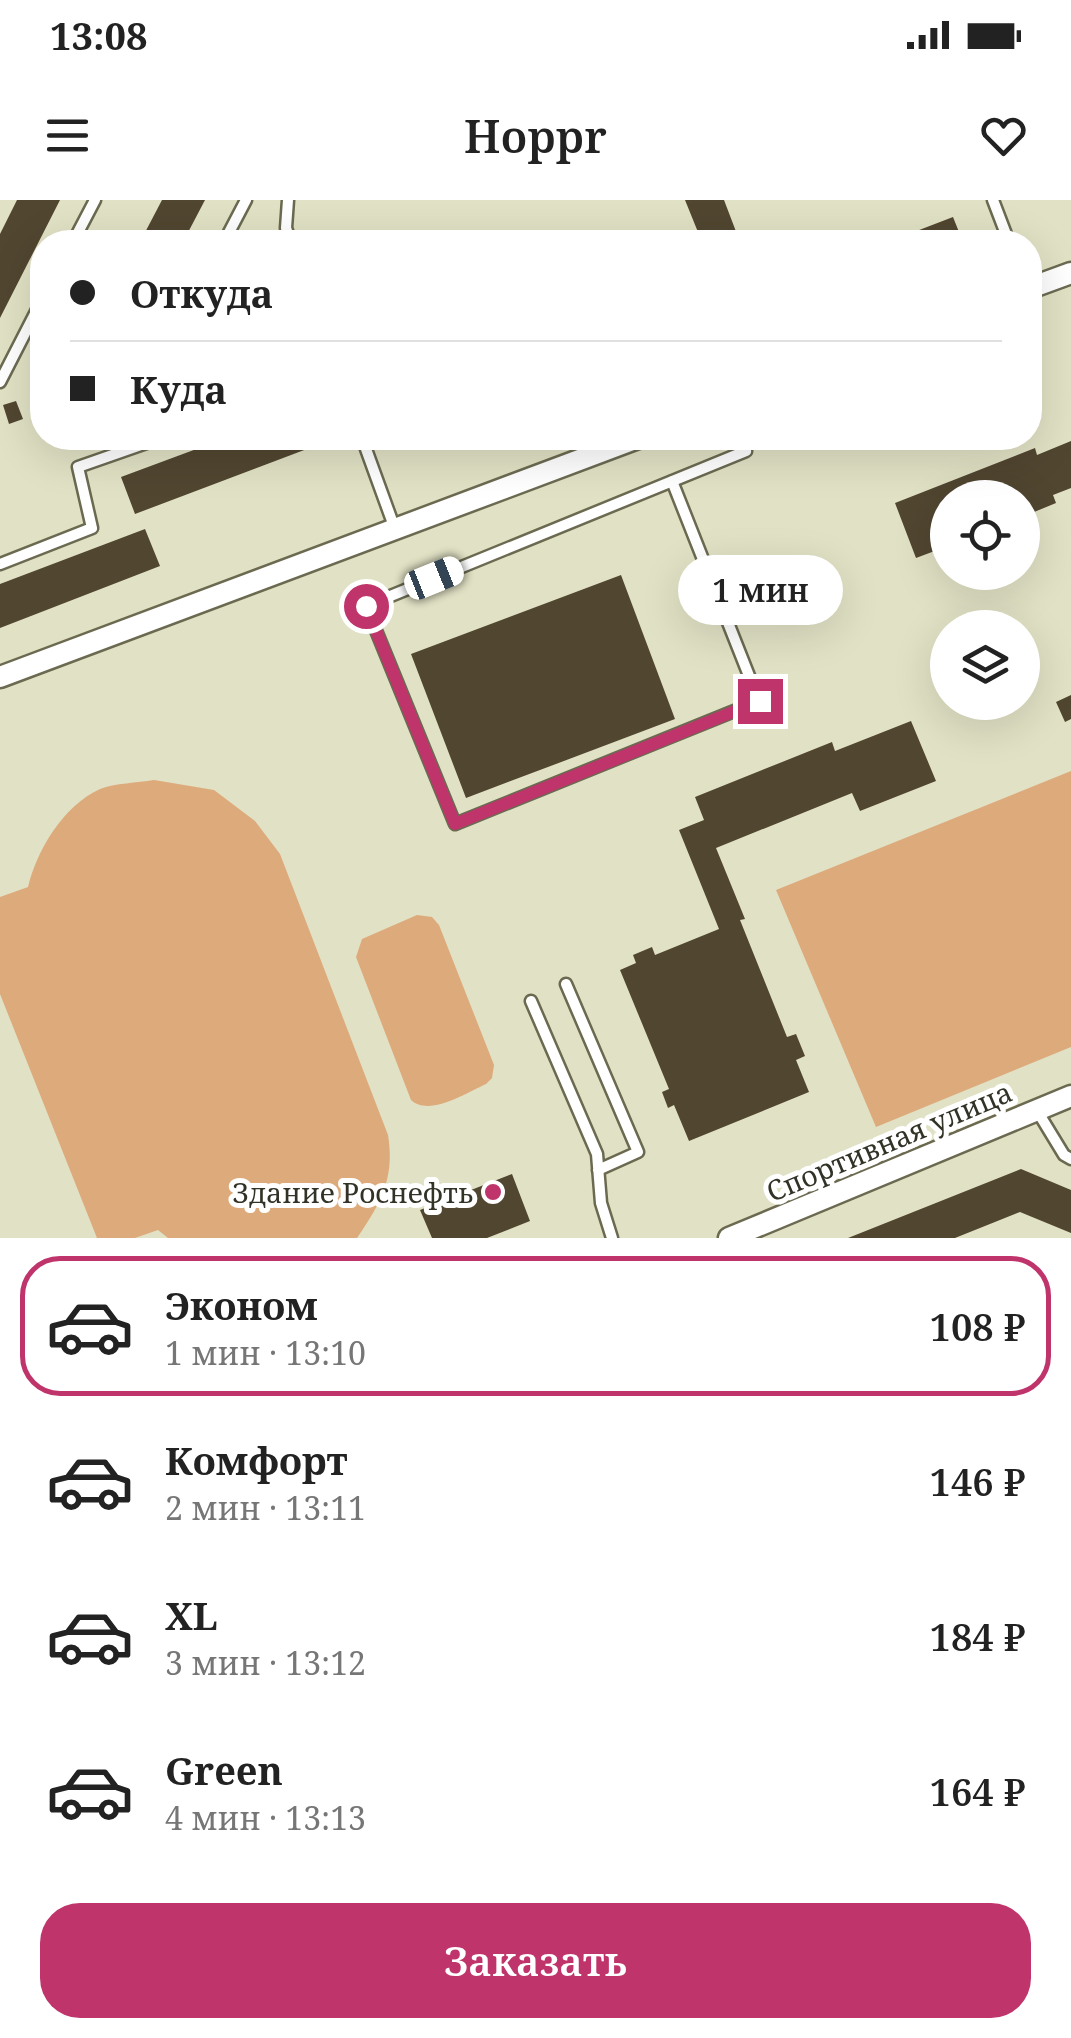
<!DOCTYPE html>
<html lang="ru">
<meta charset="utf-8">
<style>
body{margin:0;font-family:"Noto Serif",serif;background:#f6f6f6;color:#222;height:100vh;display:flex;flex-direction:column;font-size:38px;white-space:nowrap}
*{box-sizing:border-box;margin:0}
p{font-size:32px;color:#767676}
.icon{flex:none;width:55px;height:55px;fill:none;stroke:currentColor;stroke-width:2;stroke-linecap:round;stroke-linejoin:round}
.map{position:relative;height:1038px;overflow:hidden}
.sheet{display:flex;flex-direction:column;background:#fff;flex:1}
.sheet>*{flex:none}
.guide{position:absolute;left:30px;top:30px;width:1012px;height:220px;border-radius:40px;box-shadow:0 10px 40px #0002;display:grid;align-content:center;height:220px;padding:0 40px;background:#fff}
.controls{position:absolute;left:930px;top:280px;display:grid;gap:20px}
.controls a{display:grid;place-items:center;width:110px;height:110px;border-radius:50%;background:#fff;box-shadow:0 10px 40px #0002;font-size:50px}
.end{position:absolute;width:45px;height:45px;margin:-22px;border:12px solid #bf346b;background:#fff;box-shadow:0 0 0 5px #fff}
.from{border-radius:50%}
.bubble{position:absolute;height:70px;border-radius:35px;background:#fff;box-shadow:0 10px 40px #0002;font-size:32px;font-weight:600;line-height:70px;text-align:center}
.car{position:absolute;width:30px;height:60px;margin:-30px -15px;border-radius:12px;box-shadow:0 0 8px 2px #0007;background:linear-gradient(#fff 24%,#345 0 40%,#fff 0 76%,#345 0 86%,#fff 0)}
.guide b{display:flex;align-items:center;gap:35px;height:95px;font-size:38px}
.guide b+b{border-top:2px solid #e0e0e0}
.guide i{width:25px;height:25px;background:#222}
ul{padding:18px 0 0;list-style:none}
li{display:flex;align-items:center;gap:30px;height:140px;margin:0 20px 15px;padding:0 20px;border:5px solid transparent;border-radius:40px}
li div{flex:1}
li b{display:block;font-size:38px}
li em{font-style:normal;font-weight:600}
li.selected{border-color:#bf346b}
li>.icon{width:90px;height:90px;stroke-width:1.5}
.cta{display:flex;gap:20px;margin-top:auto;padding:20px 40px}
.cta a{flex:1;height:115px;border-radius:40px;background:#bf346b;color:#fff;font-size:40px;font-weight:600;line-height:115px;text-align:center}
.status{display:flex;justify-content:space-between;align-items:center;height:70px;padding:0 50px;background:#fff;direction:ltr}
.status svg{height:28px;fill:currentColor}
header{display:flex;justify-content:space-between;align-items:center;height:130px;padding:0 40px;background:#fff;font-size:45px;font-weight:600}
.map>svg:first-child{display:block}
</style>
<div class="status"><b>13:08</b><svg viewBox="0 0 49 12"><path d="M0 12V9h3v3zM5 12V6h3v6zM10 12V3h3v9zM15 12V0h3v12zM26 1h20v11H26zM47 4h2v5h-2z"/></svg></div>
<header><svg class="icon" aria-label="menu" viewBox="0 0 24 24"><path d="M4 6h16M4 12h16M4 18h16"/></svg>Hoppr<svg class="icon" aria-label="heart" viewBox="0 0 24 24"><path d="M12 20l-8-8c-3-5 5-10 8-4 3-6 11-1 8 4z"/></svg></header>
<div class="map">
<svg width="1071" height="1038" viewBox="0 0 1071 1038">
<rect width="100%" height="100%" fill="#e1e1c5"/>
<path fill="#ddaa7b" d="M1071,571V847L876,927L776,690Z
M154,580L214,590L255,621L280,654L388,935C395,978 381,1003 357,1038H168L158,1030L135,1038H97L0,794V697L28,687C37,650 63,606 100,589C115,583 137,583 154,580Z
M417,715L432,717L439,725L494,865L492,878L486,884C466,893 429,917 411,900L356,757L362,739Z"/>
<path fill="#514630" d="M17,0H60L0,118V34Z
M162,0H205L183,42H140Z
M685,0H724L740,42H702Z
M953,17L963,42H888Z
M576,31L580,42H547Z
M16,201L23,219L9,224L3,205Z
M226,238H336L135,314L121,277Z
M1071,241V288L1053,295L1056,303L1022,317V298H948V346L916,358L895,303L1035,248L1037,255Z
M145,329L160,366L0,428V384Z
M621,375L675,519L466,598L411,454Z
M1071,495V519L1065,522L1056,502Z
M911,521L936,581L860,611L852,593L716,648L745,719L740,720L787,837L796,834L805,856L796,860L809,892L689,941L674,905L668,908L662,892L669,889L620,770L636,763L633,755L652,747L655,755L719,729L679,630L704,620L695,597L832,542L835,551Z
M1021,969L1071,990V1033L1020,1012L955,1038H848Z
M512,974L530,1021L487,1038H432L420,1010Z"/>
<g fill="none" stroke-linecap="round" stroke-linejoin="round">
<g stroke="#6b6a51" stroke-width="15">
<path id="lane" d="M288,0L286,28L291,42
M993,0L1009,42
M73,42L95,0
M224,42L246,0
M0,182L42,100
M362,238L395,329
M672,281L759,501L455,624L366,406L746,251L742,238
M0,364L92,328L78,267L161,238
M566,784L638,952L598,970
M531,801L597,954L601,1003L612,1038
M1036,909L1064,955L1071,959"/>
</g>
<g stroke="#6b6a51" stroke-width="25">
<path id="street" d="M1030,88L1071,73
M0,477L638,238
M729,1038L1071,896"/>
</g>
<use href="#lane" stroke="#fff" stroke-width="10"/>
<use href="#street" stroke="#fff" stroke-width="20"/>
</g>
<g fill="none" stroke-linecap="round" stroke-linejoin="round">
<path stroke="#bf346b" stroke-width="12" d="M366,406L455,624L760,501"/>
</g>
<circle fill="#bf346b" stroke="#fff" stroke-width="4" cx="493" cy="992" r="10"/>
<g text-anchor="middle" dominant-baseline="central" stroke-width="10" stroke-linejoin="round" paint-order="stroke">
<g font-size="28" fill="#323227" stroke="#fff">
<text transform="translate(889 941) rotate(-23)">Спортивная улица</text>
</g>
<g font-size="28" fill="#323227" stroke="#fff" text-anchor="end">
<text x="473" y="992">Здание Роснефть</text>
</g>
</g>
</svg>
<div class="controls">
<a><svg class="icon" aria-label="locate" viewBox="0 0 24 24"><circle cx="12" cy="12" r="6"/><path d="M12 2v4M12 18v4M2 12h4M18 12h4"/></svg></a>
<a><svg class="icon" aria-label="layers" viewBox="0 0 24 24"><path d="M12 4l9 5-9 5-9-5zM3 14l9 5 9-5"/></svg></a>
</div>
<i class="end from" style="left:366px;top:406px"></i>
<i class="end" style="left:760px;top:501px"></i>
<div class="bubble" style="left:678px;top:355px;width:165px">1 мин</div>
<i class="car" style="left:434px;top:378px;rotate:68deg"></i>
<div class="guide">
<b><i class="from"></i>Откуда</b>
<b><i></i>Куда</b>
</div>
</div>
<section class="sheet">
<ul>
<li class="selected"><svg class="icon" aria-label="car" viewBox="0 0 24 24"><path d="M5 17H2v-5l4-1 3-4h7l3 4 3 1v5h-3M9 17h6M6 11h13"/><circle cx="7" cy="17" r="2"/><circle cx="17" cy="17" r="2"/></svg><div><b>Эконом</b><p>1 мин · 13:10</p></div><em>108 ₽</em></li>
<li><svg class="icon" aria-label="car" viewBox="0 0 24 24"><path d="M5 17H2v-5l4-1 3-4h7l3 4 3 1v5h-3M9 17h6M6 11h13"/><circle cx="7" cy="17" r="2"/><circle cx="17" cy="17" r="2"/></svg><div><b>Комфорт</b><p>2 мин · 13:11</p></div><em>146 ₽</em></li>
<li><svg class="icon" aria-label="car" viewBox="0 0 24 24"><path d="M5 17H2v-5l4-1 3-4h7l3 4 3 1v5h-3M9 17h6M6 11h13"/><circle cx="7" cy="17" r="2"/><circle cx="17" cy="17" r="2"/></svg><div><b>XL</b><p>3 мин · 13:12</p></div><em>184 ₽</em></li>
<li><svg class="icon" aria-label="car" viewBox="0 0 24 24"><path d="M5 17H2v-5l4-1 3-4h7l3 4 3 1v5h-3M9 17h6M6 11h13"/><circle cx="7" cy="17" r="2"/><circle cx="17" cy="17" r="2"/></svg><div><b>Green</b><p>4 мин · 13:13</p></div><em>164 ₽</em></li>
</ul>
<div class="cta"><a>Заказать</a></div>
</section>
